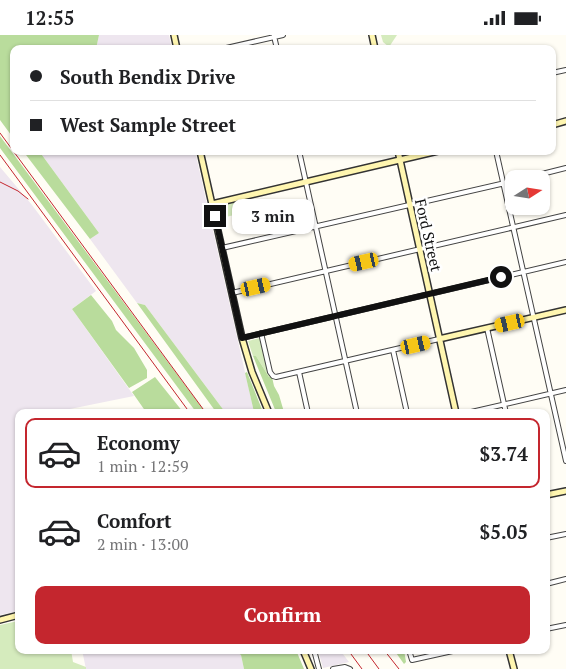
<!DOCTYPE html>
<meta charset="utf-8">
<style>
body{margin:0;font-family:"PT Serif",serif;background:#f6f6f6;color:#202124;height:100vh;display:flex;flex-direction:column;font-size:19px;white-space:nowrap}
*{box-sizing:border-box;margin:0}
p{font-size:16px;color:#757577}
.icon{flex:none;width:28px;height:28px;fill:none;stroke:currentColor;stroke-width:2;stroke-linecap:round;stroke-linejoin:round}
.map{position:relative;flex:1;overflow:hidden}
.sheet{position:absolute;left:15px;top:374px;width:535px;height:245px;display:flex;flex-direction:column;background:#fff;border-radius:10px;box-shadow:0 1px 4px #0004}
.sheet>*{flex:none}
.top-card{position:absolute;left:10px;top:10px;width:546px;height:110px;border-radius:10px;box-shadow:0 1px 4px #0004;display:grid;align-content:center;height:110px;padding:0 20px;background:#fff}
.needle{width:32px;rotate:78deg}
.controls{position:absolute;left:505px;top:135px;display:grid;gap:10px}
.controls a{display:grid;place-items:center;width:45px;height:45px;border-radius:10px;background:#fff;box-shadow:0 1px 4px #0004;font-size:25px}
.end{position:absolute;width:22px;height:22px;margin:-11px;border:6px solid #111;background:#fff;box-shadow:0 0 0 2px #fff}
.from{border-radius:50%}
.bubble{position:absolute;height:35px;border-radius:10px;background:#fff;box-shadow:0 1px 4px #0004;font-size:16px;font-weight:700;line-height:35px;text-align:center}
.car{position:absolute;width:15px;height:30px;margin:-15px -8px;border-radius:6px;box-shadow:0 0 4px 1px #0007;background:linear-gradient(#f5c518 24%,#345 0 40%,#f5c518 0 76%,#345 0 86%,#f5c518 0)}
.top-card b{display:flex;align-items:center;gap:18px;height:48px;font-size:19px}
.top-card b+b{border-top:1px solid #e0e0e0}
.top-card i{width:12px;height:12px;background:#202124}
ul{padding:9px 0 0;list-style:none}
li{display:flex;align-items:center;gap:15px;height:70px;margin:0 10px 8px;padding:0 10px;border:2px solid transparent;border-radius:10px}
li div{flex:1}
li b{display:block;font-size:19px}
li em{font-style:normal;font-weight:700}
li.selected{border-color:#c4262e}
li>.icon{width:45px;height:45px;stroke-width:1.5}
.cta{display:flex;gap:10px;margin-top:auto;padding:10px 20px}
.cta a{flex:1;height:58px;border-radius:10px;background:#c4262e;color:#fff;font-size:20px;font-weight:700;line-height:58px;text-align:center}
.status{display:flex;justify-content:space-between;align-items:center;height:35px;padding:0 25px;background:#fff;direction:ltr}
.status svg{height:14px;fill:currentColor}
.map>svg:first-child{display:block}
</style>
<div class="status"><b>12:55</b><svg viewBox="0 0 49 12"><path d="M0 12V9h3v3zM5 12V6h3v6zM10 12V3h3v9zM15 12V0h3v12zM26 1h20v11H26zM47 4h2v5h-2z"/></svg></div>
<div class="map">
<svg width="566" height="634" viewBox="0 0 566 634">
<rect width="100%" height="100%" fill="#fffdf5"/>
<path fill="#eee6ef" d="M99,0H169L172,14H96Z
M39,116H195L254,377H225L145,270L137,268L90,204L99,198Z
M0,132L32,170L96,256L72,274L134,361L60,376V377L19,378V576L0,580Z
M82,615H234L241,620L244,634H86Z
M318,615H340L349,627L323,633Z"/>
<path fill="#d5ebbd" d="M381,0H397L389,12L383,7Z
M236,167L239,179L221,183L218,172Z
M260,303L268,336L272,342H269L256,321H253L248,306Z
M18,586L19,615H71L73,627L86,632V634H0V590Z"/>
<path fill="#b9dc9c" d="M0,0H99L96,14H14V104L0,85Z
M0,101L205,377H196L0,113Z
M23,116H39L99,198L90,204Z
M91,260L112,286L116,295L134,313L147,335V343L129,353L72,274Z
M137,268L145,270L225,377H216Z
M253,321H256L269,342H272L274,351L279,360L284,377H276Z
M247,337L263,377H254L245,338Z
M155,342L183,377H146L132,357Z
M234,615H296L304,634H244L241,620Z
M394,615H404L406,627L404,629Z"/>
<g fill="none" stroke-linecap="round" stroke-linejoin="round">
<g stroke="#444" stroke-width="6">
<path id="street" d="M274,1L277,14
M222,14L283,0
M552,38L566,35
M299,116L357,378
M496,116L566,426
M522,144L566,133
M222,213L514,146
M232,258L566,180
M487,293L506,378
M261,298L270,337L273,341L276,342L439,304
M242,303L566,227
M393,315L407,378
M299,337L308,378
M467,378L566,355
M546,503L566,499
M546,549L566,544
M546,594L566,590
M314,615L319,634
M409,615L412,625L457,615
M333,634L345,632L350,634"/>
</g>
<g stroke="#333" stroke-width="8">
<path id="secondary" d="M174,0L177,14
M372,0L375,14
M552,90L566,86
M200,116L242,303L252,337L269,378
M398,116L456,378
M212,169L438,116
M439,304L566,275
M546,460L566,456
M0,585L19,580
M303,615L311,634
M509,615L514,634"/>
</g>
<use href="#street" stroke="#fff" stroke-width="4"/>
<use href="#secondary" stroke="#fff6b0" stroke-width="5"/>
<path stroke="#c4262e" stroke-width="1" d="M0,98L206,378
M0,120L190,378
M0,147L18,156L28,164
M348,615L362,634
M365,615L379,634
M384,615L399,634"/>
</g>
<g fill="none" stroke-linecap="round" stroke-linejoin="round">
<path stroke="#111" stroke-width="6" d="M215,181L242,303L501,242"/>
</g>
<g text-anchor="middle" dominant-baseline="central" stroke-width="5" stroke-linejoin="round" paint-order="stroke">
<g font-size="15" fill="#111" stroke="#fff">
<text transform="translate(429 200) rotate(77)">Ford Street</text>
</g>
</g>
</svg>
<div class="controls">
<a><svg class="needle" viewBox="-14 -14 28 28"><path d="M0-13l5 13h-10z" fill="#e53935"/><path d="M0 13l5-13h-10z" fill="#757577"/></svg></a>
</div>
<i class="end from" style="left:501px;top:242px"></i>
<i class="end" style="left:215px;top:181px"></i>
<div class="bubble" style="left:232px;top:164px;width:82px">3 min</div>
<i class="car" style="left:364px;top:227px;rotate:257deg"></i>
<i class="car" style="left:256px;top:252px;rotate:77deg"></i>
<i class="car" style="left:510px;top:288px;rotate:257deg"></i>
<i class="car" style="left:416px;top:310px;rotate:77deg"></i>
<div class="top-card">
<b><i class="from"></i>South Bendix Drive</b>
<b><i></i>West Sample Street</b>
</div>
<section class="sheet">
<ul>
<li class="selected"><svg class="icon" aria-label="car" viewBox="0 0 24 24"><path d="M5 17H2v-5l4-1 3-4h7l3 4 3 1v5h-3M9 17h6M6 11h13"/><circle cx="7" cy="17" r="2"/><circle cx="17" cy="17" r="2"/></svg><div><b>Economy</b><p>1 min · 12:59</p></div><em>$3.74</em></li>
<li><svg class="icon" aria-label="car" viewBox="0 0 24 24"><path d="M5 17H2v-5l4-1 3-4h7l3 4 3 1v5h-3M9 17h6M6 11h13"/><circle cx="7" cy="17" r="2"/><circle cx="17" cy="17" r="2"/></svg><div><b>Comfort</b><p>2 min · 13:00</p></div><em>$5.05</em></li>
</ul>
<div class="cta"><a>Confirm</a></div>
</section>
</div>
